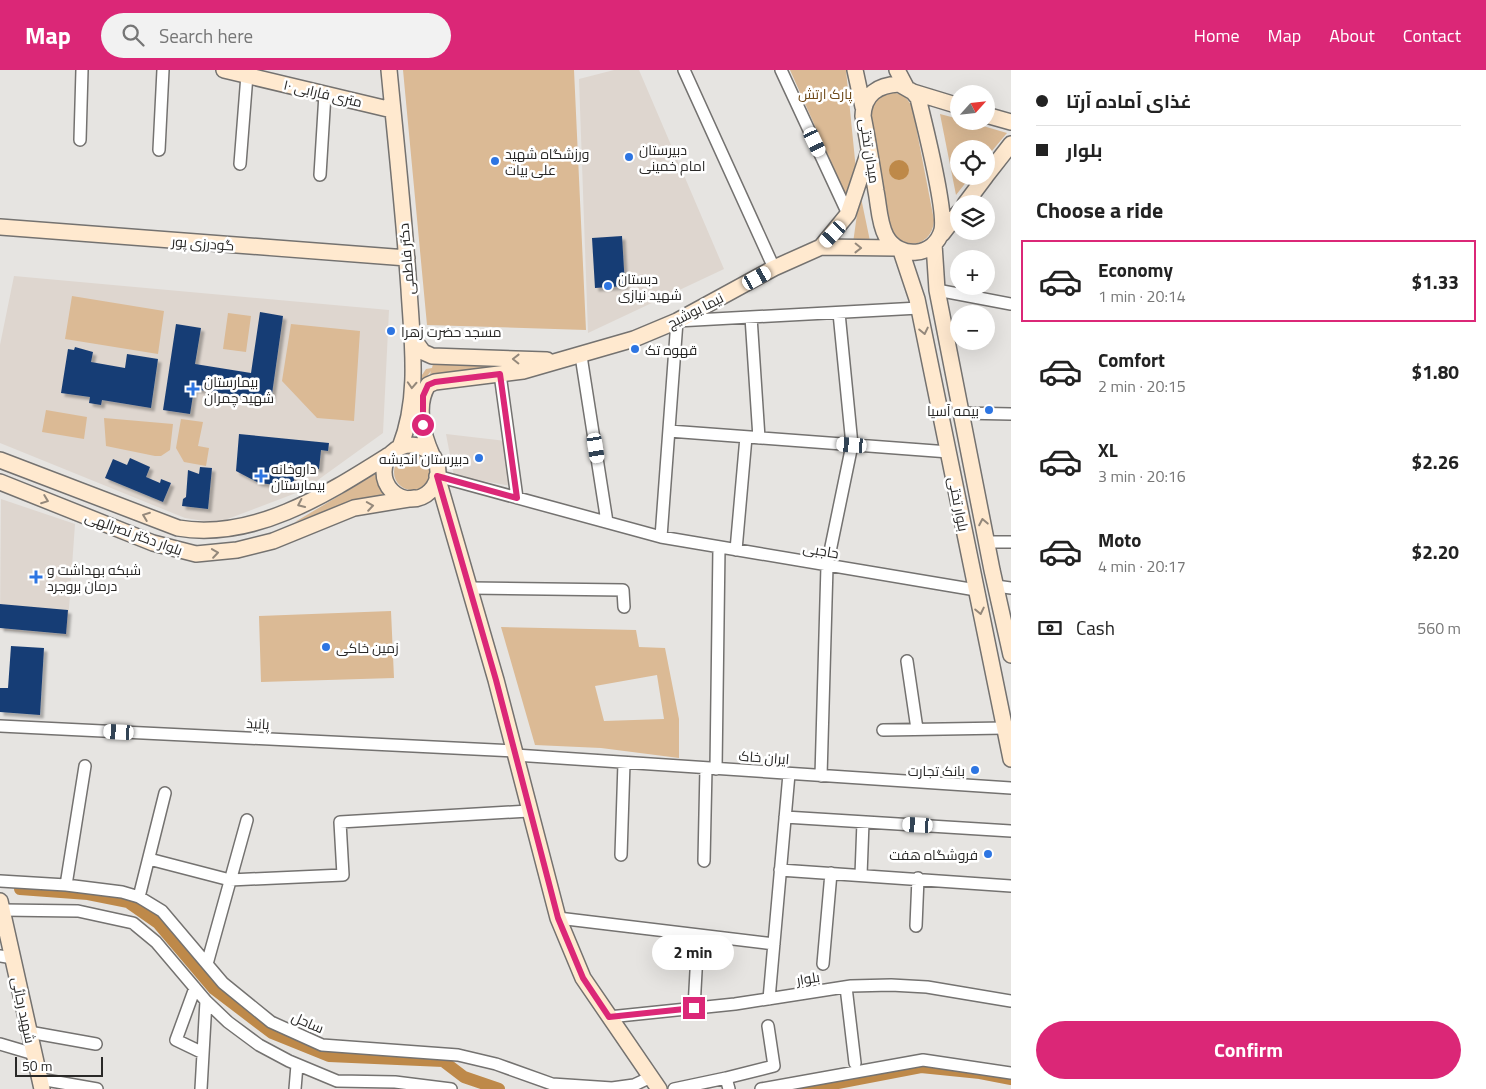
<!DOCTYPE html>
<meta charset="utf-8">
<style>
body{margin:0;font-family:"Titillium Web",Cairo,sans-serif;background:#f2f2f2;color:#222;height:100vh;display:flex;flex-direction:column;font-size:19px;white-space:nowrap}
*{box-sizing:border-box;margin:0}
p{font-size:16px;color:#767676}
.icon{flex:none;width:28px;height:28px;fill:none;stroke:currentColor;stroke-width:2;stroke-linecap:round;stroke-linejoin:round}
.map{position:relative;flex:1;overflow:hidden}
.details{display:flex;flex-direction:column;background:#fff;width:475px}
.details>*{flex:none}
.guide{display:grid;align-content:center;height:110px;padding:0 25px;background:#fff}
.needle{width:32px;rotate:63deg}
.buttons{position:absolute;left:950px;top:15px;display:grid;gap:10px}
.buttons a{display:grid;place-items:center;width:45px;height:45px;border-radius:50%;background:#fff;box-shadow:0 5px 20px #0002;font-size:25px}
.scale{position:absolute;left:15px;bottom:12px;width:88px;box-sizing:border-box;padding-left:5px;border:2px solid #292827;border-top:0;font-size:14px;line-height:18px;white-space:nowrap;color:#292827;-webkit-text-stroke:4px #fff;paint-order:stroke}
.end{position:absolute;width:22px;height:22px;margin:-11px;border:6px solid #db2777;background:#fff;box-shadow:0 0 0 2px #fff}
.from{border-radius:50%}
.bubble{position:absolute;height:35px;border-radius:18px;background:#fff;box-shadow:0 5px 20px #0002;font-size:16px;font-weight:700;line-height:35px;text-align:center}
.car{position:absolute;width:15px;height:30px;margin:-15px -8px;border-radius:6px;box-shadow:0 0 4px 1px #0007;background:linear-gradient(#fff 24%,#345 0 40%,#fff 0 76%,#345 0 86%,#fff 0)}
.guide b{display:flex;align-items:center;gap:18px;height:48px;font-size:19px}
.guide b+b{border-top:1px solid #e0e0e0}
.guide i{width:12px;height:12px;background:#222}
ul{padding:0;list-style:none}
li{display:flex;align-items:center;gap:15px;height:82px;margin:0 10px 8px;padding:0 15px;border:2px solid transparent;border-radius:0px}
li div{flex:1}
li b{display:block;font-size:19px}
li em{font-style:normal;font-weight:700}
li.active{border-color:#db2777}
li>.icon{width:45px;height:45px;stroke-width:1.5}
h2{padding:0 25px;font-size:22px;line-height:60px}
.pay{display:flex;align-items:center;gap:12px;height:55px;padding:0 25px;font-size:19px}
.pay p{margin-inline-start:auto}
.button{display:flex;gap:10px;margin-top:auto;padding:10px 25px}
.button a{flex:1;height:58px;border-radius:30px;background:#db2777;color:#fff;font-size:20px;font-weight:700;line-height:58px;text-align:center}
header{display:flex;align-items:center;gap:30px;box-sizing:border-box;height:70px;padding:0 25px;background:#db2777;color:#fff}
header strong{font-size:24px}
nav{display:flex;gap:28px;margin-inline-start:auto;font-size:18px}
.search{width:350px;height:45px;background:#f2f2f2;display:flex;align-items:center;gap:12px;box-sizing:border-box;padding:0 18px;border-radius:28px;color:#767676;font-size:19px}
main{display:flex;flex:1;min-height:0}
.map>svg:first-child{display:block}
</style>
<header>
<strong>Map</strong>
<div class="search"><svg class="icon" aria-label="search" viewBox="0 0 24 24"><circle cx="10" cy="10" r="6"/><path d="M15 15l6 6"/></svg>Search here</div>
<nav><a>Home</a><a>Map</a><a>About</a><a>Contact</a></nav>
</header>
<main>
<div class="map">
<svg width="1011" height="1019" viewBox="0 0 1011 1019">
<defs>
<filter id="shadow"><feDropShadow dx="3.5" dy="3.5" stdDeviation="1" flood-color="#0004"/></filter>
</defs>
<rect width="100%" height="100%" fill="#e6e4e1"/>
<path fill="#ded6cf" d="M614,0H639L724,199L588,263L579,9Z
M14,206L389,240L383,363L304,420L217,453L185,448L0,373V275Z
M446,364L506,371L511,416L454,406Z
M1,429L75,454L67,566L0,560Z"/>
<path fill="#dbba95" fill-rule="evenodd" d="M403,0H574L586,260L427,255Z
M790,0H846L857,110L847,128Z
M891,22L904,25L912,36L934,150C933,176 903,183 891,160L871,45C872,31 878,27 891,22Z
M940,44L959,49V51H966L1007,63L986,88V79H959V106H971L956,125Z
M860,123L870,171L853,173Z
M72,226L164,241L158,284L65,269Z
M228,243L251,246L246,282L223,279Z
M291,254L360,261L354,351L317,348L282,311Z
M433,294L528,295L430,304L431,301L419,317L420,308L426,299L432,298Z
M46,340L87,347L84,369L42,362Z
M104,348L173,354L170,380L161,386H155L106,376Z
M181,349L203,352L198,376L209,378L206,396L184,392L176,378Z
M394 402a18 18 0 1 1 36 0a18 18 0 1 1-36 0Z
M379,402L386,423L295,452Z
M391,541L394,608L261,612L259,546Z
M501,557L636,560L639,577L665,578L679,649V688L601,678L535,675ZM657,605L664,649L604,651L595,616Z"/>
<path fill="#be8949" d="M889 100a10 10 0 1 1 20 0a10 10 0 1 1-20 0Z"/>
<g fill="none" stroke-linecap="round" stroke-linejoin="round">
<path stroke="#be8949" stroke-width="12" d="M20,819L88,824L128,832L158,853L214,919L272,963L329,986L443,991L464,1007L499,1019
M807,1019L921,997L980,1003L1011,1009"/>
</g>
<path fill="#183d74" filter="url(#shadow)" d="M622,166L625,216L595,218L592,168Z
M260,242L283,246L271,331L194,319L190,344L163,340L176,254L201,258L195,294L251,303Z
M75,277L93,282L91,292L125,298L127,284L158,289L151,338L102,330L101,335L89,333L90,327L61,323L68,279L74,280Z
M239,364L329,373L328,381L321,380L319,399L296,396L293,417L259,413L236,401Z
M130,388L150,397L146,407L160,413L161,409L171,413L163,432L105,408L113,389L127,395Z
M200,397L212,398L208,439L182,436L183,429L186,427L188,400L199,404Z
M0,534L68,540L66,564L0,558Z
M11,576L44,578L40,645L0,642V618H8Z"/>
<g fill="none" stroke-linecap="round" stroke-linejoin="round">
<g stroke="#747270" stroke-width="14">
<path id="street" d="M684,0L774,198
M781,0L848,144
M80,70L82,0
M159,80L163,0
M240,94L247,5
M320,105L325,24
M937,220L1011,234
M751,247L759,368
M581,286L607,452
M500,304L517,428
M961,343L1011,344
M669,361L949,382
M437,406L661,467L976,520
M661,467L677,251L919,238
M987,472H1011
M736,480L746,367
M996,516L1011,518
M470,518L623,520L624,537
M907,591L917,659
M0,656L514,681
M883,660L1005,658
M515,685L1011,718
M716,699L719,477
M821,706L827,496L852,375L839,243
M785,747L1011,761
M621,785L624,693
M149,789L230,810L343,805L340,752L529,741
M704,791L706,698
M780,800L1011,816
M861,805L863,752
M0,811L66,815L122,822L139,827L162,841L223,913L271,952L322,975L458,985L496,994L552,1014L612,1018L634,1015L651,1007
M66,815L85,696
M139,827L165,723
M2,840L78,841L133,853L156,872L206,931L228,952L259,975L289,991L337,1011L395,1012L451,1019
M558,848L774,874
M916,856L918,808
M0,886L13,888
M207,894L247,750
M823,894L831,803
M846,917L855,993
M195,918L176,970L203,983
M769,929L789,704
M694,938L698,865
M609,947L735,934L851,916L891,915L927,917L1011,931
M29,962L96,974
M0,974L34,984
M726,1008L774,996L768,956
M40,1009L97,1019
M201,1019L206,931
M295,1019L297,995
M674,1019L726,1008L729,1019
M761,1019L923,990L1011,1003"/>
</g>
<g stroke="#747270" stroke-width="18">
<path id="secondary" d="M224,0L392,40
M389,0C396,73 404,146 409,219C412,271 420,327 400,377
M855,0L863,37
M897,0L906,17
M899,14L913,22L918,28C924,52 946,141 942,160C935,187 899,190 886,166C879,153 879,136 876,121C872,96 868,71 863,46C864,24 878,15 899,14Z
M913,22L959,36
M986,45L1011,52
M986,106L1011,74
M965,134L986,106
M0,157L407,188
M942,164L959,142
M934,174L937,220L992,500L1011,585
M821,177L896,178
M901,181L917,229L1011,689
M412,267L423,282L432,286L547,290
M384 402a27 27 0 1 1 54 0a27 27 0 1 1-54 0Z
M432,385C423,365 415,335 428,315L435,312L523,301L634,269L677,251L774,198L821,177L848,144L869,81
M0,390L178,458C254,471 327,424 389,385
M437,406L496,610L558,848L583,908L659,1019
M0,412L153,473L196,484L237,480L273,471L354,438L415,428
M0,831L42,1019"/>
</g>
<use href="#street" stroke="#fff" stroke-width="11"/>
<use href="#secondary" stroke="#ffe9cf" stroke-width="15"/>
</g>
<defs><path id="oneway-chevron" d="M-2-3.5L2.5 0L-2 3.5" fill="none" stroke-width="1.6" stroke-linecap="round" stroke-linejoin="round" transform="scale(1.25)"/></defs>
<g stroke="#94887b">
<use href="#oneway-chevron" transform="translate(858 178) rotate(1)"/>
<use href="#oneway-chevron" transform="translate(924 261) rotate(78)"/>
<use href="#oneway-chevron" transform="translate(516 289) rotate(-179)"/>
<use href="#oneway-chevron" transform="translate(412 315) rotate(93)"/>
<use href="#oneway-chevron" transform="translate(45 430) rotate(21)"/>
<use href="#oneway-chevron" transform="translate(301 434) rotate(155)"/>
<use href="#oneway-chevron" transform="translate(370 436) rotate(-9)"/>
<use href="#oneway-chevron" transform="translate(146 446) rotate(-159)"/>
<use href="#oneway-chevron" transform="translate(983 452) rotate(-101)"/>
<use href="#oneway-chevron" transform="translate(215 483) rotate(-8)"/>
<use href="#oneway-chevron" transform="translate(980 541) rotate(78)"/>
</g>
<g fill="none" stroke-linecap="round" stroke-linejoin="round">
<path stroke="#db2777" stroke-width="6" d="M423,355V326L428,315L435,312L500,304L517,428L437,406L496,610L558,848L583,908L609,947L694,938"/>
</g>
<g fill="#2d75e2" stroke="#fff" stroke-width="2">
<circle cx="629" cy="87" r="5"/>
<circle cx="495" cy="91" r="5"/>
<circle cx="608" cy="216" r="5"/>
<circle cx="391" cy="261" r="5"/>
<circle cx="635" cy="279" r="5"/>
<path d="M190.5 311.5h5v5h5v5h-5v5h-5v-5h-5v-5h5z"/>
<circle cx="989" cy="340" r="5"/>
<circle cx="479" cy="388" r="5"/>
<path d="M258.5 398.5h5v5h5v5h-5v5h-5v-5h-5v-5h5z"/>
<path d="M33.5 499.5h5v5h5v5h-5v5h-5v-5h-5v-5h5z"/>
<circle cx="326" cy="577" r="5"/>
<circle cx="975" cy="700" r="5"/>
<circle cx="988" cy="784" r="5"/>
</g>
<g text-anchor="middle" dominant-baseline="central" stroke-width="5" stroke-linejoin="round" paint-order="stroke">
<g font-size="14" fill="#292827" stroke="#fff">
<text transform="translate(323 23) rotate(13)">۱۰ متری فارابی</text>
<text transform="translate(870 81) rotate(81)">میدان تختی</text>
<text transform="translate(203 173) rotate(4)">گودرزی پور</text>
<text transform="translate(406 189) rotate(-95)">دکتر فاطمی</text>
<text transform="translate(695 240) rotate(-27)">نیما یوشیج</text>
<text transform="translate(959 434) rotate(79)">بلوار تختی</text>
<text transform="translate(134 463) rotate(20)">بلوار دکتر نصرالهی</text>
<text transform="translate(821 480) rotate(10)">حاجبی</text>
<text transform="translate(258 653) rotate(3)">پانیذ</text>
<text transform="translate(764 687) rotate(4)">ایران خاک</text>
<text transform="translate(808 908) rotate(-9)">بلوار</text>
<text transform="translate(24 940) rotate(78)">شهید رجائی</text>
<text transform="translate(308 952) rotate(24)">ساحل</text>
</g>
<g font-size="14" fill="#6e4918" stroke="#fff">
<text x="825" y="23">پارک ارتش</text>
</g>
<g font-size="14" fill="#292827" stroke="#fff" text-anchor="start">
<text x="639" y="79">دبیرستان<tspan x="639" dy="16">امام خمینی</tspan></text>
<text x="505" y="83">ورزشگاه شهید<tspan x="505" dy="16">علی بیات</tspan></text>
<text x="618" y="208">دبستان<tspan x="618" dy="16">شهید نیازی</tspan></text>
<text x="401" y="261">مسجد حضرت زهرا</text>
<text x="645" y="279">قهوه تک</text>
<text x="204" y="311">بیمارستان<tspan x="204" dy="16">شهید چمران</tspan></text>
<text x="979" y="340" text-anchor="end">بیمه آسیا</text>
<text x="469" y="388" text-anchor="end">دبیرستان اندیشه</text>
<text x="271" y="398">داروخانه<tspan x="271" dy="16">بیمارستان</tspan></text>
<text x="47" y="499">شبکه بهداشت و<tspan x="47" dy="16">درمان بروجرد</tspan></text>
<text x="336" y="577">زمین خاکی</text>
<text x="965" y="700" text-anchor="end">بانک تجارت</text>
<text x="978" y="784" text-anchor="end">فروشگاه هفت</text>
</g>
</g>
</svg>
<div class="buttons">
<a><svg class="needle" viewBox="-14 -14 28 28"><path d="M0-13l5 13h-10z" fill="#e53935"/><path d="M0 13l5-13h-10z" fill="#767676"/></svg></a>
<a><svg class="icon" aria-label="locate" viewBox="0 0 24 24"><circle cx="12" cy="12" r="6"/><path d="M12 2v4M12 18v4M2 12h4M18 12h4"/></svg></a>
<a><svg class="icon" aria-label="layers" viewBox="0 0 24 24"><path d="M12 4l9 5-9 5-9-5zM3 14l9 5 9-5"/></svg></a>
<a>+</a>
<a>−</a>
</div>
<div class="scale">50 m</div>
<i class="end from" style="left:423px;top:355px"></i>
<i class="end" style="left:694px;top:938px"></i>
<div class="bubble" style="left:652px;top:865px;width:82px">2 min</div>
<i class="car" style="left:815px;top:72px;rotate:155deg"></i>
<i class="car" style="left:833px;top:164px;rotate:223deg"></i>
<i class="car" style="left:757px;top:208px;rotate:61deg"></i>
<i class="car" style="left:852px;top:375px;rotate:274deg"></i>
<i class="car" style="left:596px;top:378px;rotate:171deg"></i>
<i class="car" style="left:119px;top:662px;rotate:273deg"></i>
<i class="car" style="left:918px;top:755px;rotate:273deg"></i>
</div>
<section class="details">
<div class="guide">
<b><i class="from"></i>غذای آماده آرتا</b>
<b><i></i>بلوار</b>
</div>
<h2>Choose a ride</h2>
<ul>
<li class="active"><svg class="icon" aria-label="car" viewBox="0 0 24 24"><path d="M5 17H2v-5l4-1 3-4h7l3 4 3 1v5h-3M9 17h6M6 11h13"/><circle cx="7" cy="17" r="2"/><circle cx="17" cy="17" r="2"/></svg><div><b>Economy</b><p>1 min · 20:14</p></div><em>$1.33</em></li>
<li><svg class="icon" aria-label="car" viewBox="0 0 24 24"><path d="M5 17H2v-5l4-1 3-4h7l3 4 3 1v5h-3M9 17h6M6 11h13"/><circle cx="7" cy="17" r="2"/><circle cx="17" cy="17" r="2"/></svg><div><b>Comfort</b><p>2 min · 20:15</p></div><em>$1.80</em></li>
<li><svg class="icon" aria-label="car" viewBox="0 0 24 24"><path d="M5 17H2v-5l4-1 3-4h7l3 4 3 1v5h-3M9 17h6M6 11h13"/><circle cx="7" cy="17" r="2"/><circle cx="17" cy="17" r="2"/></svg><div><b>XL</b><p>3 min · 20:16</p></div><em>$2.26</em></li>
<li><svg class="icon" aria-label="car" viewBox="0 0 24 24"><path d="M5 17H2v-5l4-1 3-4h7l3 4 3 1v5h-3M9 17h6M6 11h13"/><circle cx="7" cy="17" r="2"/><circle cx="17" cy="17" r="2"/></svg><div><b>Moto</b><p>4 min · 20:17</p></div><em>$2.20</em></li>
</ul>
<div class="pay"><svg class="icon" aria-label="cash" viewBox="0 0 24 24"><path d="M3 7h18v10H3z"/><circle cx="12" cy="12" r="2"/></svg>Cash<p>560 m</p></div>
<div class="button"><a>Confirm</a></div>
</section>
</main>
